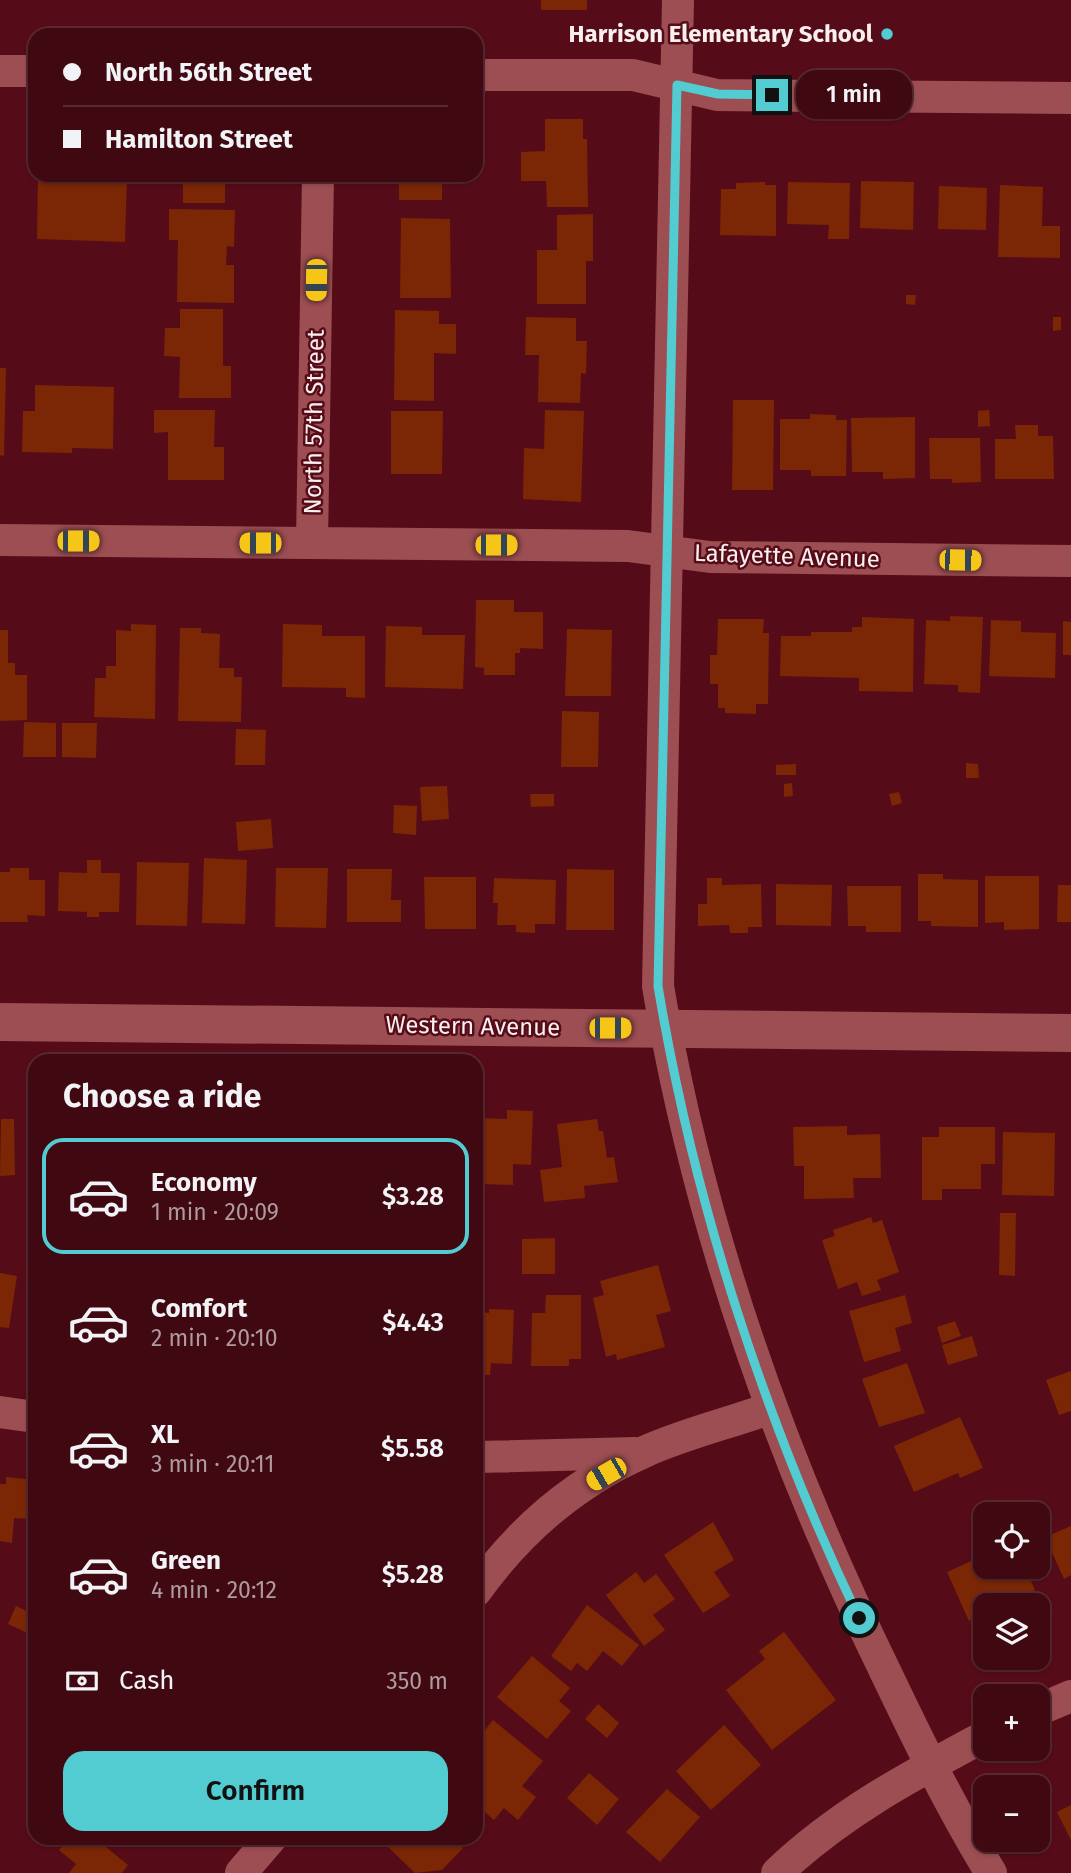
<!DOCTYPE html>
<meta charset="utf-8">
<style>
body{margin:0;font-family:"Fira Sans",sans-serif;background:#4b1720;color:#f1f3f6;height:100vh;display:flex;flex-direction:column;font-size:26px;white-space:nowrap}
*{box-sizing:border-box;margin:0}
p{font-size:23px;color:#ae9a9f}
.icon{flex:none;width:38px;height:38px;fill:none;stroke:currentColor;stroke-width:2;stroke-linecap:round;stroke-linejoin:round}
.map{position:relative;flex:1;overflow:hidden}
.drawer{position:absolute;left:28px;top:1054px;width:455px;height:791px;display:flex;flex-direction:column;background:#400912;border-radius:21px;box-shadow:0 2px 5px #0004,0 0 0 2px #592a32}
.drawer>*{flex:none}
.guide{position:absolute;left:28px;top:28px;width:455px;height:154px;border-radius:21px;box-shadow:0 2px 5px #0004,0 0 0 2px #592a32;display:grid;align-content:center;height:154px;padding:0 35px;background:#400912}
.buttons{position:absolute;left:973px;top:1502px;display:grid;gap:14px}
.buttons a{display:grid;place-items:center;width:77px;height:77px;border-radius:14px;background:#400912;box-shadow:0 2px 5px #0004,0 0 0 2px #592a32;font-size:35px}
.end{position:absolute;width:32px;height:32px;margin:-16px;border:9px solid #52ccd1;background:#111;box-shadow:0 0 0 4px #111}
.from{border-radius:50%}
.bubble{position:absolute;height:49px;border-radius:21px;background:#400912;box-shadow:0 2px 5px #0004,0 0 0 2px #592a32;font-size:23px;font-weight:600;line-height:49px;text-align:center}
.car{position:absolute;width:21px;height:42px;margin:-21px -10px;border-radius:9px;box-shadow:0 0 5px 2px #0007;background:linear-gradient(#f5c518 24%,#345 0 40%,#f5c518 0 76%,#345 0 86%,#f5c518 0)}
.guide b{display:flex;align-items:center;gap:24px;height:66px;font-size:26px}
.guide b+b{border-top:2px solid #592a32}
.guide i{width:18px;height:18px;background:#f1f3f6}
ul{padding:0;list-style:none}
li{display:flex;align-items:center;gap:21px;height:116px;margin:0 14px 10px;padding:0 21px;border:4px solid transparent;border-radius:21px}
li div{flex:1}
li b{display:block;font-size:26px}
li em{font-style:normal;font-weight:600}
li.current{border-color:#52ccd1}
li>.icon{width:63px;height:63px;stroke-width:1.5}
h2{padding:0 35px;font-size:32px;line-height:84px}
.pay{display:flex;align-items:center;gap:18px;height:77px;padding:0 35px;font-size:26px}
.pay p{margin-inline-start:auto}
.cta{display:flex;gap:14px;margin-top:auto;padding:14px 35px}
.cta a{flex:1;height:80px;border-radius:21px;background:#52ccd1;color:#111;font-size:28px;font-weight:600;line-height:80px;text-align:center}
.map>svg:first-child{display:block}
</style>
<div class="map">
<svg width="1071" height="1873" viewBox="0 0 1071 1873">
<rect width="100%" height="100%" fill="#560c18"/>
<path fill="#7b2604" d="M541,0H587V10H541Z
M545,119H583V139H587L588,207H547L546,181H521V152L545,151Z
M38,175H127L125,242L37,239Z
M183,175H225V203H183Z
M399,175H442V200H399Z
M861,181L914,182L913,230L860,228Z
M765,182V185H776V236L720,235L721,189H736V183Z
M788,182L850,183L849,239H828L829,225L787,224Z
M1000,185L1043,187L1042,226H1060V258L998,257Z
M939,186L987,188L986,230L938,229Z
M169,209L235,210L234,247L227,246L226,265H234V303L177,302L178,240H169Z
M593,214V261H586V304H537V250H557V215Z
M401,218L450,219L451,298H400Z
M906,295H916L915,305L906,304Z
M180,309H223V366H231V398H179L180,357L164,356L165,328H180Z
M395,310L439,311V324H456V354L434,353V401L394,400Z
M526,317L576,318V341H587L586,374L581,373L580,403L538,402L539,355H525Z
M1053,317H1061V330L1053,331Z
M0,368H6L4,456L0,455Z
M35,385L114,387L113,449L72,448V453L22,452L23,411H35Z
M733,400H774L773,490H732Z
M154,410H215L214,447H224V480H168V432L154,433Z
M545,410L584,411L581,502L523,499L524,448L544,449Z
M989,410L990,426L978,427V411Z
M391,411H443L442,474H391Z
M810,414L836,415V420H847L846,476H811V470H780V419H810Z
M915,417V478L883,479V472H852L851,418Z
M1015,425H1038V436H1053L1054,479H995V439H1016Z
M929,438H980L981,482L952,483V479H930Z
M476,600H514V612H543V649L520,648V653H515V675H484V668L475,667Z
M950,616L983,617L980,693L958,692V685L924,684L926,620L950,621Z
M862,617L914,619L913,692L859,691V678L780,676L781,636H811V632H852V627H862Z
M718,619H764L763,633H769L768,704H756V714L725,713V708H718V684H710V655H717Z
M991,620L1021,621V632L1056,633L1055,678L989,676Z
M1063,621L1071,622V655H1063Z
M131,624L156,625L155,719L94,717L95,678H106V666H116V630L131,631Z
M283,624L322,625V636H365V698L346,697V688L282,687Z
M386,626L422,627V635H465L463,689L385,687Z
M180,628H201V633L220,634L219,668H234V677H242L241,722L178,721Z
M567,629L612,630L611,696H565Z
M0,630H8V663H15V675H27V720L0,721Z
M562,711L599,712L598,767H561Z
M24,722L56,723V757H23Z
M62,723H97L96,758L62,757Z
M236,729L266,730L265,765H235Z
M966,763L978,764L979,778H966Z
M796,764V775H776V765Z
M792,783L793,796L784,797V784Z
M447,786L449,819L422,821L420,787Z
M899,792L902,803L892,806L889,794Z
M530,794H554V806L531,807Z
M394,805L417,806L416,835L393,833Z
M271,819L273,848L238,851L236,822Z
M204,858L247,860L245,924L202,923Z
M87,860H101V873H120L119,912H99V917H87V912L58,911L59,872L87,873Z
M137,862L189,863L187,926L136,925Z
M10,868H29V880H45V916L27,915L28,922H0V872H10Z
M276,868H328L326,928L275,927Z
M347,869H392L391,900H401V922H347Z
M567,869L614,870V930H566Z
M918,874H943V879L978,880V927L931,926V921H918Z
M985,876H1039V929L1004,930V922L985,923Z
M424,877H476V929H425Z
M494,878L556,880L555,924H535V933L516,932V925H497L498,903H493Z
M707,878H722V885L761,884L762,927H748V933H730L729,925L698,926V904H707Z
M776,884L832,885L831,926L776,925Z
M1058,885H1071V922H1057Z
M847,886H901V932H866V926H848Z
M507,1110L533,1111L531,1165L513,1164V1185L481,1184L482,1150H476V1118L507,1119Z
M27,1114H35V1146H28Z
M1,1119H14L15,1175L0,1176Z
M597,1119L599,1131H603L607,1158L614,1157L618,1182L584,1186L585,1198L544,1202L540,1170L562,1167L557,1124Z
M847,1126V1135L880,1134L881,1178H853L854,1198L804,1199V1166H794L793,1127Z
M939,1127H995V1164H981V1189H942V1200H922V1137H939Z
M1003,1132L1055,1133L1054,1196L1002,1195Z
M1000,1213H1016L1015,1276L999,1275Z
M871,1217L873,1223L882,1220L899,1272L877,1280L881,1290L862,1296L857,1282L838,1289L822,1240L835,1236L833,1230Z
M476,1237L485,1238L484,1269L476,1268Z
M555,1238V1274H522V1239Z
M658,1265L671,1311L656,1315L665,1347L617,1360L616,1354L606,1357L593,1298L604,1295L600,1281Z
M0,1273L17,1276L9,1328L0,1327Z
M29,1292L35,1293V1325L26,1324Z
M546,1295H581V1359H569V1366H531L532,1313H545Z
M905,1295L912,1323L895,1328L901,1351L864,1362L849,1311Z
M489,1309L514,1310L512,1364L491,1363L490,1375L476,1374V1312L489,1313Z
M955,1321L961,1336L942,1343L937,1327Z
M972,1336L978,1356L948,1365L942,1345Z
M907,1363L925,1413L879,1427L862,1379Z
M1071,1371V1411L1059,1415L1046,1380Z
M960,1417L983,1468L960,1478L958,1473L914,1492L894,1446Z
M6,1477L35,1480V1519L14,1518L12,1543L0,1541V1484H6Z
M713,1522L734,1560L714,1572L730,1596L703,1613L664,1555Z
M1071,1526V1575L1064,1579L1045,1537Z
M978,1558L984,1571L991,1566H1024L1035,1590L1003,1605H985V1613L969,1621L947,1572Z
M636,1572L644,1583L656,1574L675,1599L653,1615L665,1630L644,1646L606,1595Z
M587,1605L639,1645L622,1666L603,1651L587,1671L577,1663L571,1671L551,1656Z
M16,1606L35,1615L34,1636L8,1624Z
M784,1632L836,1700L772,1750L726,1690L765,1659L759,1651Z
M532,1656L570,1688L559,1701L571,1711L547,1739L497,1697Z
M598,1704L619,1723L607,1738L585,1719Z
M493,1720L543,1761L522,1786L536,1797L518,1820L504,1808L494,1820L476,1804V1741Z
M724,1725L761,1765L711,1810L676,1771Z
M589,1773L619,1799L597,1825L567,1798Z
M667,1789L700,1817L660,1862L626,1832Z
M1071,1805V1840L1057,1812Z
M69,1838H95L128,1865L122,1873H69L76,1864L59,1850Z
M127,1838H142L136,1845Z
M393,1838H452L463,1848L442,1870L415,1873L386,1845Z"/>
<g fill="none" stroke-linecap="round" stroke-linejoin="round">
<path stroke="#9c4e52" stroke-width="32" d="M678,0L658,986C698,1225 779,1454 885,1671C918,1740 951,1808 991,1873
M0,71H35
M476,75H633L717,95L1071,98
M0,540L628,546L710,557L1071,561
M312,543L318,175
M0,1412L35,1417
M476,1457L635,1453
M476,1591C519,1531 576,1482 644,1452C683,1434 730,1423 771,1408
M1038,1710L1071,1696
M241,1873L271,1838
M777,1873C839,1814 910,1776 985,1736"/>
<path stroke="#9c4e52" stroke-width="38" d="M0,1022L1071,1033"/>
</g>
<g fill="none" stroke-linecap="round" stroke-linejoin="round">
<path stroke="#52ccd1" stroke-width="9" d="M772,95L718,94L677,85L658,986C694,1203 764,1419 859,1618"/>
</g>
<circle fill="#52ccd1" stroke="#560c18" stroke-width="2.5" cx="887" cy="34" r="7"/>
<g text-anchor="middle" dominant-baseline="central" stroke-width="5" stroke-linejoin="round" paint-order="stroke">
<g font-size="24" font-weight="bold" fill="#f9efef" stroke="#560c18" text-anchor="end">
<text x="873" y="34">Harrison Elementary School</text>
</g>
<g font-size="24" fill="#f9efef" stroke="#560c18">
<text transform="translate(314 422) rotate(-89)">North 57th Street</text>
<text transform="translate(787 556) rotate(2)">Lafayette Avenue</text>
<text transform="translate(473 1026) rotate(1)">Western Avenue</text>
</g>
</g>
</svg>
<div class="buttons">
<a><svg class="icon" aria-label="locate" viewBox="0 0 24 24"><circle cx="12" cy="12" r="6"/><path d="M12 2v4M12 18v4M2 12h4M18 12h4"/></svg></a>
<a><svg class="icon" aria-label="layers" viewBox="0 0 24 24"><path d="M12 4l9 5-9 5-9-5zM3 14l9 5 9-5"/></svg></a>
<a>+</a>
<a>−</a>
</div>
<i class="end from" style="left:859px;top:1618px"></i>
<i class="end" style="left:772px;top:95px"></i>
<div class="bubble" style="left:796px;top:70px;width:116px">1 min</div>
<i class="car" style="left:316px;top:280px;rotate:181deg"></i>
<i class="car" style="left:78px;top:541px;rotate:90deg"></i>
<i class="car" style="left:260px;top:543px;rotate:270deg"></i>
<i class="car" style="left:496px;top:545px;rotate:90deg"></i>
<i class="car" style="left:960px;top:560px;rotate:91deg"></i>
<i class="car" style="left:610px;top:1028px;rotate:90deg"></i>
<i class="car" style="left:606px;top:1474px;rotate:240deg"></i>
<div class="guide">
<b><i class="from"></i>North 56th Street</b>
<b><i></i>Hamilton Street</b>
</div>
<section class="drawer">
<h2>Choose a ride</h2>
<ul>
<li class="current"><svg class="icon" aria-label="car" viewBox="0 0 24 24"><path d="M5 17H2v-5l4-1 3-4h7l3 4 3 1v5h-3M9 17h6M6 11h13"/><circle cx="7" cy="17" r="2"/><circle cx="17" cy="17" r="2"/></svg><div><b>Economy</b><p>1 min · 20:09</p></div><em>$3.28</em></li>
<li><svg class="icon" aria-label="car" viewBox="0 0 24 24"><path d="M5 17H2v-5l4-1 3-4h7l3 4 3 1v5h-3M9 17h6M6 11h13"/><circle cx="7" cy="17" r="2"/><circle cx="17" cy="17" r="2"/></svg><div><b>Comfort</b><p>2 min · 20:10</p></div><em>$4.43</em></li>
<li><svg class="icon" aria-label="car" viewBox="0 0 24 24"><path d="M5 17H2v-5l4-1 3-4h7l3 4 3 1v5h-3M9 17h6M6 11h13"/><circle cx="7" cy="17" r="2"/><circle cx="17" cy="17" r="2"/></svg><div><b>XL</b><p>3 min · 20:11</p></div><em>$5.58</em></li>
<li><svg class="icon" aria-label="car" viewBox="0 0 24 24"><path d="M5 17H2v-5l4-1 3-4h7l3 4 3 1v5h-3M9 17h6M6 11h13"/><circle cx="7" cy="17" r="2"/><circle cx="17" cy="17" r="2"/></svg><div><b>Green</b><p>4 min · 20:12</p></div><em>$5.28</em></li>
</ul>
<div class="pay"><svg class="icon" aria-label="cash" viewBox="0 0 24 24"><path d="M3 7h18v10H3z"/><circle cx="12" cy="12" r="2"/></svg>Cash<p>350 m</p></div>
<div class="cta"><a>Confirm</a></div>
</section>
</div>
